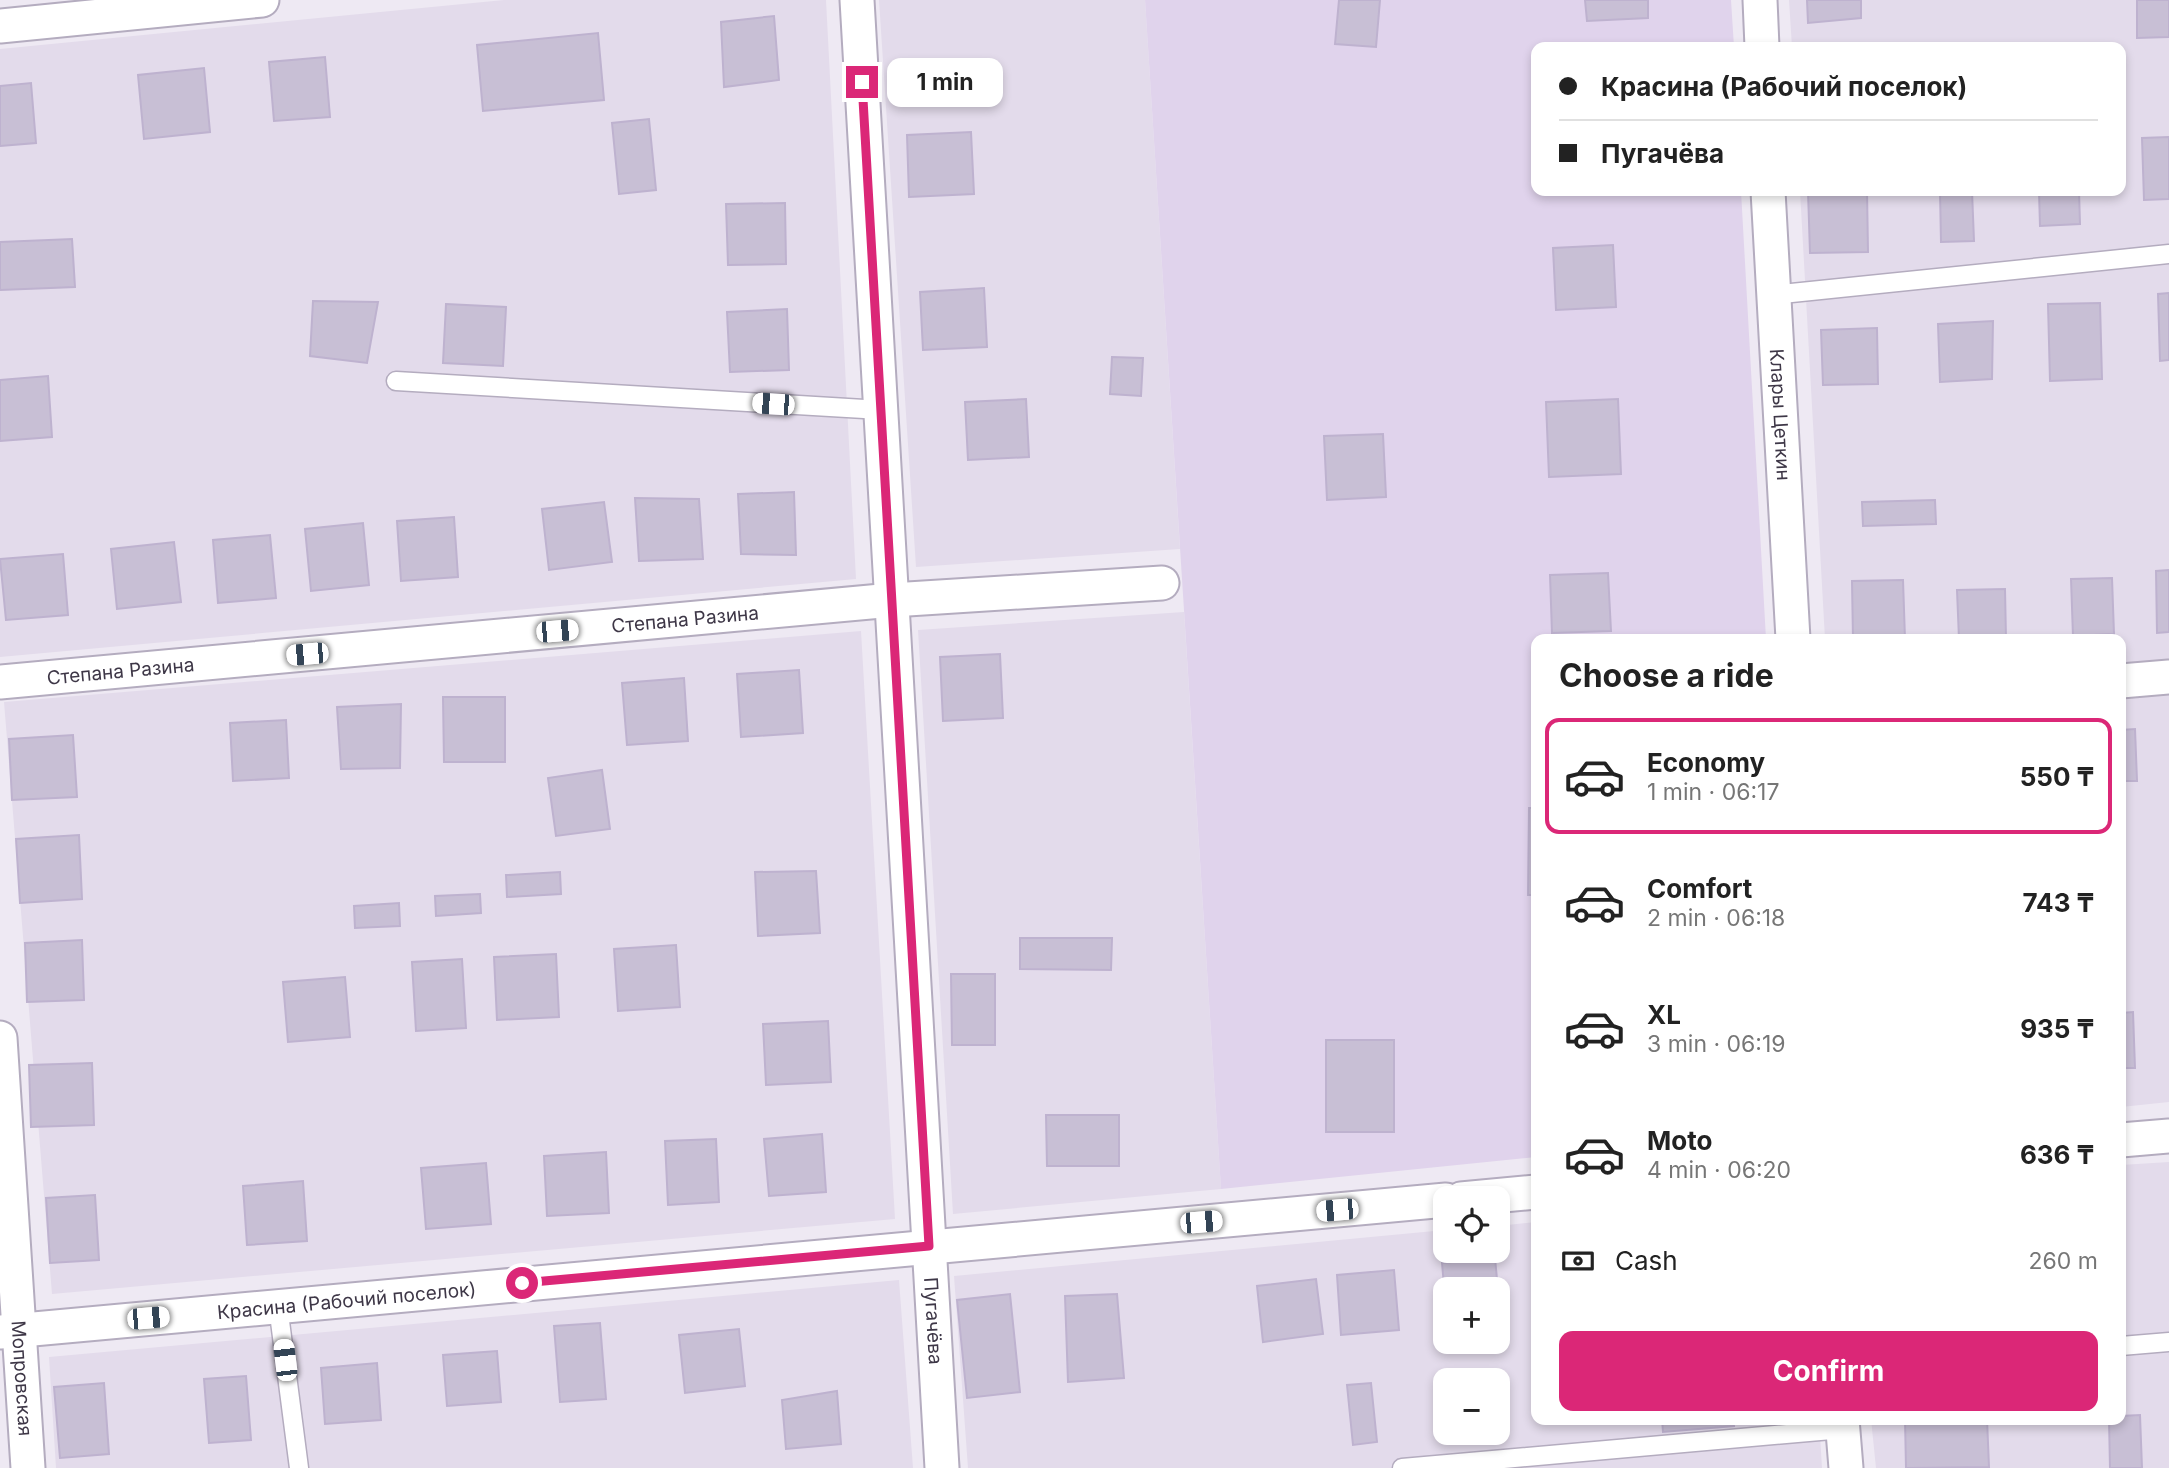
<!DOCTYPE html>
<meta charset="utf-8">
<style>
body{margin:0;font-family:Inter,sans-serif;background:#f6f6f6;color:#222;height:100vh;display:flex;flex-direction:column;font-size:26px;white-space:nowrap}
*{box-sizing:border-box;margin:0}
p{font-size:23px;color:#767676}
.icon{flex:none;width:38px;height:38px;fill:none;stroke:currentColor;stroke-width:2;stroke-linecap:round;stroke-linejoin:round}
.map{position:relative;flex:1;overflow:hidden}
.side{position:absolute;left:1531px;top:634px;width:595px;height:791px;display:flex;flex-direction:column;background:#fff;border-radius:14px;box-shadow:0 4px 10px #0003}
.side>*{flex:none}
.banner{position:absolute;left:1531px;top:42px;width:595px;height:154px;border-radius:14px;box-shadow:0 4px 10px #0003;display:grid;align-content:center;height:154px;padding:0 28px;background:#fff}
.buttons{position:absolute;left:1433px;top:1186px;display:grid;gap:14px}
.buttons a{display:grid;place-items:center;width:77px;height:77px;border-radius:14px;background:#fff;box-shadow:0 4px 10px #0003;font-size:35px}
.end{position:absolute;width:32px;height:32px;margin:-16px;border:9px solid #db2777;background:#fff;box-shadow:0 0 0 4px #fff}
.from{border-radius:50%}
.bubble{position:absolute;height:49px;border-radius:14px;background:#fff;box-shadow:0 4px 10px #0003;font-size:23px;font-weight:700;line-height:49px;text-align:center}
.car{position:absolute;width:21px;height:42px;margin:-21px -10px;border-radius:9px;box-shadow:0 0 5px 2px #0007;background:linear-gradient(#fff 24%,#345 0 40%,#fff 0 76%,#345 0 86%,#fff 0)}
.banner b{display:flex;align-items:center;gap:24px;height:66px;font-size:26px}
.banner b+b{border-top:2px solid #e0e0e0}
.banner i{width:18px;height:18px;background:#222}
ul{padding:0;list-style:none}
li{display:flex;align-items:center;gap:21px;height:116px;margin:0 14px 10px;padding:0 14px;border:4px solid transparent;border-radius:14px}
li div{flex:1}
li b{display:block;font-size:26px}
li em{font-style:normal;font-weight:700}
li.selected{border-color:#db2777}
li>.icon{width:63px;height:63px;stroke-width:1.5}
h2{padding:0 28px;font-size:32px;line-height:84px}
.pay{display:flex;align-items:center;gap:18px;height:77px;padding:0 28px;font-size:26px}
.pay p{margin-inline-start:auto}
.primary-button{display:flex;gap:14px;margin-top:auto;padding:14px 28px}
.primary-button a{flex:1;height:80px;border-radius:14px;background:#db2777;color:#fff;font-size:28px;font-weight:700;line-height:80px;text-align:center}
.map>svg:first-child{display:block}
</style>
<div class="map">
<svg width="2169" height="1468" viewBox="0 0 2169 1468">
<rect width="100%" height="100%" fill="#eee9f3"/>
<path fill="#e3dbeb" fill-rule="evenodd" d="M504,0H826L856,579L0,657V49Z
M879,0H1145L1180,549L916,567Z
M1789,0H2169V1102L2121,1107V639H1825L1800,191H2121V47H1792Z
M1184,612L1221,1189L953,1214L918,630Z
M861,631L895,1219L52,1294L4,702Z
M2169,1162V1468H1876L1871,1419H2121V1165Z
M1536,1222V1419H1819L1822,1468H968L954,1276L1445,1230L1446,1251H1498V1226ZM1446,1290H1498V1342H1446ZM1446,1381H1498V1433H1446Z
M899,1280L913,1468H56L49,1357Z"/>
<path fill="#e0d3ec" d="M1145,0H1731L1734,47H1536V191H1741L1766,639H1536V1157L1221,1189Z"/>
<path fill="#c8bfd5" stroke="#beb2cf" stroke-width="2" d="M1339,0H1380L1376,47L1335,44Z
M1585,0H1648V18L1587,21Z
M1807,0H1861V18L1808,23Z
M2137,0H2169V37L2137,38Z
M774,16L779,80L724,87L721,22Z
M598,33L604,100L483,111L477,45Z
M325,57L330,117L274,121L269,62Z
M204,68L210,132L144,139L138,75Z
M31,83L36,143L0,146V86Z
M649,119L656,190L619,194L612,123Z
M971,132L974,194L909,197L907,135Z
M2169,137V199L2144,200L2142,138Z
M1808,191H1867L1868,252L1810,253Z
M1940,191H1972L1974,241L1941,242Z
M2039,191H2079L2080,224L2040,226Z
M785,203L786,264L728,265L726,204Z
M72,239L75,287L0,290V242Z
M1613,245L1616,307L1556,310L1553,248Z
M984,288L987,347L923,350L920,292Z
M2169,293V360L2160,361L2158,294Z
M313,301L378,302L367,363L310,356Z
M2100,303L2102,379L2050,381L2048,304Z
M446,304L506,307L503,366L443,363Z
M787,309L789,370L730,372L727,312Z
M1993,321L1992,379L1940,382L1938,324Z
M1877,328L1878,384L1823,385L1821,330Z
M1112,357L1143,358L1141,396L1110,394Z
M48,376L52,437L0,441V380Z
M1026,399L1029,457L968,460L965,402Z
M1618,399L1621,474L1549,477L1546,402Z
M1383,434L1386,497L1327,500L1324,436Z
M794,492L796,555L741,554L738,494Z
M635,498L699,499L703,559L639,561Z
M1935,500L1936,524L1863,526L1862,502Z
M604,502L612,562L549,570L542,509Z
M454,517L458,577L401,581L397,521Z
M363,523L369,585L311,591L305,529Z
M270,535L276,598L218,603L213,540Z
M174,542L181,602L117,609L111,549Z
M63,554L68,615L6,620L0,559Z
M2169,570V632L2157,633L2156,571Z
M1608,573L1611,631L1552,633L1550,575Z
M2112,578L2114,634L2073,636L2071,579Z
M1903,580L1905,639H1853L1852,581Z
M2005,589L2006,639H1959L1957,590Z
M1000,654L1003,718L943,721L940,657Z
M799,670L803,733L741,737L737,674Z
M684,678L688,741L627,745L622,683Z
M443,697H505V762H444Z
M401,704L400,768L341,769L337,707Z
M286,720L289,778L233,781L230,723Z
M2135,729L2137,781H2121V730Z
M73,735L77,797L12,800L9,739Z
M602,770L610,829L556,836L548,778Z
M1529,808H1536V895H1528Z
M79,835L82,899L20,903L16,839Z
M816,871L820,933L758,936L755,872Z
M560,872L561,894L507,897L506,875Z
M480,894L481,913L436,916L435,896Z
M399,903L400,926L355,928L354,906Z
M1020,938H1112L1111,970L1020,969Z
M82,940L84,1000L27,1002L25,943Z
M676,945L680,1007L618,1011L614,949Z
M556,954L559,1017L497,1020L494,957Z
M462,959L466,1028L416,1031L412,962Z
M951,974H995V1045H952Z
M345,977L350,1037L288,1042L283,982Z
M2133,1012L2135,1068H2121V1013Z
M828,1021L831,1082L766,1085L763,1024Z
M1326,1040H1394V1132H1326Z
M92,1063L94,1125L31,1127L29,1065Z
M1046,1115H1119V1166H1047Z
M822,1134L826,1192L769,1196L764,1139Z
M716,1139L719,1202L668,1205L665,1141Z
M606,1152L609,1213L547,1216L544,1156Z
M486,1163L491,1224L426,1229L421,1168Z
M303,1181L307,1241L247,1245L243,1186Z
M95,1195L99,1260L50,1263L46,1198Z
M1495,1258L1498,1290H1446V1308L1442,1263Z
M1394,1270L1399,1330L1341,1335L1337,1275Z
M1316,1279L1323,1334L1263,1342L1257,1286Z
M1010,1294L1020,1392L967,1398L957,1300Z
M1117,1294L1124,1378L1068,1382L1065,1296Z
M600,1323L606,1399L560,1402L554,1326Z
M739,1329L745,1386L685,1393L679,1335Z
M497,1351L501,1402L447,1406L443,1355Z
M377,1363L381,1420L325,1424L321,1368Z
M246,1376L251,1440L209,1443L204,1379Z
M104,1383L109,1454L60,1458L54,1387Z
M1371,1383L1377,1442L1353,1445L1347,1385Z
M837,1391L841,1444L786,1449L782,1400Z
M2140,1415L2142,1468H2110L2109,1419H2121V1416Z
M1662,1419H1733L1734,1426L1663,1432Z
M1905,1419H1987L1989,1467L1906,1468Z"/>
<g fill="none" stroke-linecap="round" stroke-linejoin="round">
<g stroke="#b4acbf" stroke-width="21">
<path id="service" d="M1772,295L2169,254
M396,381L881,410
M278,1306L299,1468
M2121,1346L2169,1342
M1402,1468L1843,1429"/>
</g>
<g stroke="#b4acbf" stroke-width="37">
<g id="minor">
<path id="s1" d="M857,0L942,1468"/>
<path d="M1760,0L1762,47"/>
<path d="M0,26L262,0"/>
<path id="s2" d="M1768,191L1793,639"/>
<path d="M2121,681L2169,677"/>
<path id="s3" d="M0,682L892,600L1162,583"/>
<path id="s4" d="M0,1038L28,1468"/>
<path d="M2121,1140L2169,1136"/>
<path d="M1461,1199L1536,1192"/>
<path id="s5" d="M0,1332L1446,1200"/>
<path d="M1842,1419L1846,1468"/>
</g>
</g>
<use href="#service" stroke="#fff" stroke-width="18"/>
<use href="#minor" stroke="#fff" stroke-width="33"/>
</g>
<g fill="none" stroke-linecap="round" stroke-linejoin="round">
<path stroke="#db2777" stroke-width="9" d="M522,1283L929,1246L862,82"/>
</g>
<g text-anchor="middle" dominant-baseline="central" stroke-width="7" stroke-linejoin="round" paint-order="stroke">
<g font-size="19" fill="#3e3747" stroke="#fff">
<text stroke="none"><textPath href="#s2" startOffset="224">Клары Цеткин</textPath></text>
<text stroke="none"><textPath href="#s3" startOffset="688">Степана Разина</textPath></text>
<text stroke="none"><textPath href="#s3" startOffset="121">Степана Разина</textPath></text>
<text stroke="none"><textPath href="#s5" startOffset="348">Красина (Рабочий поселок)</textPath></text>
<text stroke="none"><textPath href="#s1" startOffset="1323">Пугачёва</textPath></text>
<text stroke="none"><textPath href="#s4" startOffset="341">Мопровская</textPath></text>
</g>
</g>
</svg>
<div class="buttons">
<a><svg class="icon" aria-label="locate" viewBox="0 0 24 24"><circle cx="12" cy="12" r="6"/><path d="M12 2v4M12 18v4M2 12h4M18 12h4"/></svg></a>
<a>+</a>
<a>−</a>
</div>
<i class="end from" style="left:522px;top:1283px"></i>
<i class="end" style="left:862px;top:82px"></i>
<div class="bubble" style="left:887px;top:58px;width:116px">1 min</div>
<i class="car" style="left:773px;top:404px;rotate:274deg"></i>
<i class="car" style="left:557px;top:631px;rotate:85deg"></i>
<i class="car" style="left:307px;top:654px;rotate:265deg"></i>
<i class="car" style="left:1337px;top:1210px;rotate:265deg"></i>
<i class="car" style="left:1201px;top:1222px;rotate:85deg"></i>
<i class="car" style="left:148px;top:1318px;rotate:85deg"></i>
<i class="car" style="left:285px;top:1360px;rotate:353deg"></i>
<div class="banner">
<b><i class="from"></i>Красина (Рабочий поселок)</b>
<b><i></i>Пугачёва</b>
</div>
<section class="side">
<h2>Choose a ride</h2>
<ul>
<li class="selected"><svg class="icon" aria-label="car" viewBox="0 0 24 24"><path d="M5 17H2v-5l4-1 3-4h7l3 4 3 1v5h-3M9 17h6M6 11h13"/><circle cx="7" cy="17" r="2"/><circle cx="17" cy="17" r="2"/></svg><div><b>Economy</b><p>1 min · 06:17</p></div><em>550 ₸</em></li>
<li><svg class="icon" aria-label="car" viewBox="0 0 24 24"><path d="M5 17H2v-5l4-1 3-4h7l3 4 3 1v5h-3M9 17h6M6 11h13"/><circle cx="7" cy="17" r="2"/><circle cx="17" cy="17" r="2"/></svg><div><b>Comfort</b><p>2 min · 06:18</p></div><em>743 ₸</em></li>
<li><svg class="icon" aria-label="car" viewBox="0 0 24 24"><path d="M5 17H2v-5l4-1 3-4h7l3 4 3 1v5h-3M9 17h6M6 11h13"/><circle cx="7" cy="17" r="2"/><circle cx="17" cy="17" r="2"/></svg><div><b>XL</b><p>3 min · 06:19</p></div><em>935 ₸</em></li>
<li><svg class="icon" aria-label="car" viewBox="0 0 24 24"><path d="M5 17H2v-5l4-1 3-4h7l3 4 3 1v5h-3M9 17h6M6 11h13"/><circle cx="7" cy="17" r="2"/><circle cx="17" cy="17" r="2"/></svg><div><b>Moto</b><p>4 min · 06:20</p></div><em>636 ₸</em></li>
</ul>
<div class="pay"><svg class="icon" aria-label="cash" viewBox="0 0 24 24"><path d="M3 7h18v10H3z"/><circle cx="12" cy="12" r="2"/></svg>Cash<p>260 m</p></div>
<div class="primary-button"><a>Confirm</a></div>
</section>
</div>
